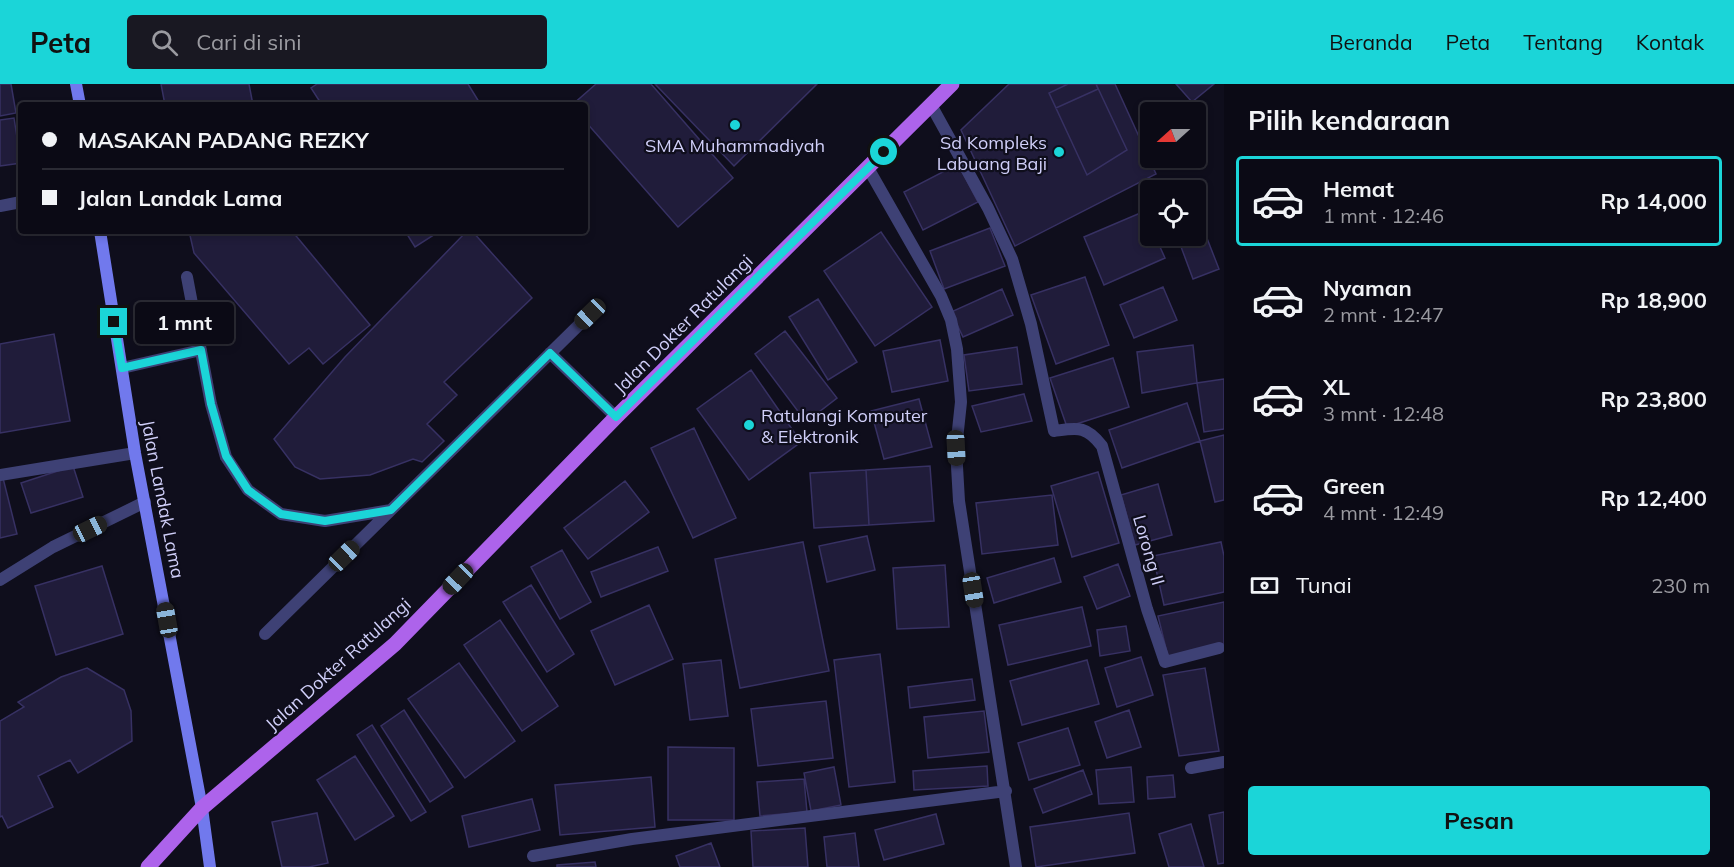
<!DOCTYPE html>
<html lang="id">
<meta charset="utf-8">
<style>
body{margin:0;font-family:Mulish,sans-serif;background:#191822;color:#f1f3f6;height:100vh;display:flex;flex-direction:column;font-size:22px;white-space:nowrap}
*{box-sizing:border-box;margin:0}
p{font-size:20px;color:#9a9aa0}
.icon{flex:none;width:33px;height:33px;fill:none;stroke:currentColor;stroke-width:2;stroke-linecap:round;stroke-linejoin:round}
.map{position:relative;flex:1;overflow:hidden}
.sheet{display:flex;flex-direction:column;background:#0b0a15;width:510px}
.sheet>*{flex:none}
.guide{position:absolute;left:18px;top:18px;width:570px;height:132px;border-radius:6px;box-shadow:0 3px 9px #0003,0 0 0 2px #2b2b34;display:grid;align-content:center;height:132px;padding:0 24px;background:#0b0a15}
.needle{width:39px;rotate:249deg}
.controls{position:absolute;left:1140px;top:18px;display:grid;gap:12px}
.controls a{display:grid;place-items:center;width:66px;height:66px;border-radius:6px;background:#0b0a15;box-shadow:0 3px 9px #0003,0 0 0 2px #2b2b34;font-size:30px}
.end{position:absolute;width:27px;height:27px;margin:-14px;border:8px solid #1bd5d8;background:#111;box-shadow:0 0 0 3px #111}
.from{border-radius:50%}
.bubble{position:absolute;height:42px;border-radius:6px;background:#0b0a15;box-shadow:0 3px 9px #0003,0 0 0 2px #2b2b34;font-size:20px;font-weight:700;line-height:42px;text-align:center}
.car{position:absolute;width:18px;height:36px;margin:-18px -9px;border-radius:8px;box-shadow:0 0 4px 2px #0007;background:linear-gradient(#222 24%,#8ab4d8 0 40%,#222 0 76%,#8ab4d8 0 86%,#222 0)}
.guide b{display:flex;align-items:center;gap:21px;height:57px;font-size:22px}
.guide b+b{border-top:2px solid #2b2b34}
.guide i{width:15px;height:15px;background:#f1f3f6}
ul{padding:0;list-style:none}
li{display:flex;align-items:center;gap:18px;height:90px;margin:0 12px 9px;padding:0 12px;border:3px solid transparent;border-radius:6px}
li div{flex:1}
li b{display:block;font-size:22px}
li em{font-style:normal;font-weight:700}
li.active{border-color:#1bd5d8}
li>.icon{width:54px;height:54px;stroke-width:1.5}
h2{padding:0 24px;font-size:27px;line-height:72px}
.pay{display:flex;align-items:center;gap:15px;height:66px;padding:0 24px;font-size:22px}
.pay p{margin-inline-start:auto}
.primary-button{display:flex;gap:12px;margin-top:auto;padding:12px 24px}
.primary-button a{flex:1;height:69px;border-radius:6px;background:#1bd5d8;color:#111;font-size:24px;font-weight:700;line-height:69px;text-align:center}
header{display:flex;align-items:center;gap:36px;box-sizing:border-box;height:84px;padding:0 30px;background:#1bd5d8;color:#111}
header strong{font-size:28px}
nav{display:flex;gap:33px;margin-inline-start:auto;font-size:21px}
.search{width:420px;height:54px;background:#191822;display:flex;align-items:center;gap:15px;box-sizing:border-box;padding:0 21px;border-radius:6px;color:#9a9aa0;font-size:22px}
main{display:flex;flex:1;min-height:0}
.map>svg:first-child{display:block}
</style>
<header>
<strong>Peta</strong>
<div class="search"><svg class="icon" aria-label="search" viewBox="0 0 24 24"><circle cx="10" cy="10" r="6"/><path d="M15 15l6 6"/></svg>Cari di sini</div>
<nav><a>Beranda</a><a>Peta</a><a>Tentang</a><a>Kontak</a></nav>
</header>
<main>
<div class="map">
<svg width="1224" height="783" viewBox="0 0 1224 783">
<rect width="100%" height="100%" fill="#0f0e1c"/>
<path fill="#201c3a" stroke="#373163" stroke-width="1.5" d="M0,0H11L16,29L0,32Z
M161,0H249L253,21H165Z
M317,0H468L481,21H322L311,4Z
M596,0H651L733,94L678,143L585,37V21H572Z
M655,0H817L734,82Z
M1009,0H1115L1156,90L1015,162L961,46Z
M1068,0H1096L1127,66L1087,91L1049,9Z
M1068,0H1096L1098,5L1056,24L1049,9Z
M1176,0H1214L1192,18Z
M14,34L21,79L0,82V36Z
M958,80L978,118L923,146L904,108Z
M1145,127L1150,140V152H1155L1165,174L1104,201L1084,153Z
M1201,139L1219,185L1193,195L1177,152H1196V141Z
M990,144L1005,182L944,205L930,167Z
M189,147H292L370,241L323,280L309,264L289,280L194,169Z
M405,147H440L415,163Z
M467,147H472L532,214L444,298L457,311L427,340L444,357L422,378L413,375L370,391L320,395L295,383L274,355L345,273Z
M881,148L932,223L875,262L824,187Z
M1085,193L1109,261L1056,280L1031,211Z
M1163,203L1177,236L1134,254L1120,221Z
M1002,205L1013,231L963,253L951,228Z
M818,215L857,278L828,296L789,233Z
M785,247L837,314L806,338L755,270Z
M54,250L70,337L0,349V260Z
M940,256L948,297L892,308L883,267Z
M1193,261L1197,299L1142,309L1137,268Z
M1017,263L1022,300L969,307L964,271Z
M1113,274L1129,323L1067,343L1050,294Z
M751,286L801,358L749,396L697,325Z
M1224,295V345L1204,348L1197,299Z
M1024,310L1032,337L981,348L972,322Z
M919,315L932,363L884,375L871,327Z
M1187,319L1200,357L1122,384L1109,346Z
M694,344L736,434L693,454L651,364Z
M1224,351V416L1215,418L1200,357Z
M73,382L83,413L31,429L21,399Z
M930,382L934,437L869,441L866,386Z
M866,386L869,441L814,444L810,389Z
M1098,388L1119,459L1072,473L1051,402Z
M0,394H3L17,450L0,454Z
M625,397L649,428L588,475L564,444Z
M1158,400L1172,451L1135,461L1121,411Z
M1052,411L1058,461L982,470L976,419Z
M867,452L875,486L827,498L819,462Z
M803,458L829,587L740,604L715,475Z
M1221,458L1224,472V508L1164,521L1153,472Z
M658,463L668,487L601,513L591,488Z
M562,466L591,518L560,535L531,483Z
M1054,474L1061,498L994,519L987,494Z
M1118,480L1130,512L1097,525L1084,493Z
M945,481L949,543L897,545L893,484Z
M102,482L123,550L56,571L35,502Z
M531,501L574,570L547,588L503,518Z
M1224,518V560L1168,573L1158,532Z
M649,521L673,575L615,601L591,547Z
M1082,523L1091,562L1008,581L999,541Z
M500,536L558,622L522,647L464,561Z
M1126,542L1130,567L1100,572L1097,546Z
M880,570L895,698L849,703L834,576Z
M1141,573L1153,611L1117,623L1105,584Z
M721,576L728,632L690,636L683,580Z
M1087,576L1099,620L1022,641L1010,597Z
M459,579L515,657L465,694L408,615Z
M87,584L124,606L131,627L132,657L78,689L70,676L38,692L53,723L8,744L2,732L0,733V637L24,623L18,618L61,593Z
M1205,584L1219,667L1179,672L1163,591Z
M972,595L975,616L910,624L908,603Z
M826,617L833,674L758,682L751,625Z
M404,626L453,703L430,718L381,642Z
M1129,626L1141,663L1107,674L1095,638Z
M984,627L989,668L928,674L924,633Z
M372,641L426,728L411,737L357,651Z
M1068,644L1080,681L1029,696L1018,659Z
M668,663L734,664V736H668Z
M355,672L394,732L355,756L317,696Z
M987,682L988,702L914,706L913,687Z
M834,683L841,721L811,727L804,689Z
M1131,683L1134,718L1099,720L1096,686Z
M1083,686L1092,710L1043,729L1034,705Z
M1173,691L1175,713L1148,715L1147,693Z
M651,693L655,743L560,751L555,701Z
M804,695L807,728L760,732L757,698Z
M532,715L540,746L469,763L462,732Z
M1224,728V779L1218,780L1209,731Z
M317,729L328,779L309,783H282L272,738Z
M1129,729L1135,769L1036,783L1030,743Z
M936,730L944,760L884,776L875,746Z
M1191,740L1204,783H1169L1159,750Z
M805,744L808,783H753L751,747Z
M855,749L859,783H827L824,753Z
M711,759L720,783H680L676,772Z
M595,778L596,783H557V781Z"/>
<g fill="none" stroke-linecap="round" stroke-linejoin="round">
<path stroke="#3e4175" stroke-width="12" d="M187,193L211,320L226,373L248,406L281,430L325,437L391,426
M550,269L616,333
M122,284L201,266
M265,550L590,230"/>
<path stroke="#3e4175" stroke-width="12" d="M931,21L988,124L1012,175L1031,240L1054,347C1077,344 1086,341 1102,362L1147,525L1165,578L1219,564
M868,84L941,212L951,236L957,265L961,318L956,365L959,417L1016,783
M0,122L21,118
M0,391L135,369
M0,496L53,463L145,418
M1191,684L1224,678
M533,772L632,755L1006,707"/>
<path stroke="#7179ed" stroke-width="12" d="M76,0L80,21
M100,147L135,369L202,724L210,783"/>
<path stroke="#ad63eb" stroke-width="15" d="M148,783L202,724L395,560L616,333L952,0"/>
</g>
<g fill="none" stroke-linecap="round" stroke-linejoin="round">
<path stroke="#1bd5d8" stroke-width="8" d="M114,238L122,284L201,266L211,320L226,372L248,406L281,430L325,437L391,426L550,269L616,333L884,68"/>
</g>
<g fill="#1bd5d8" stroke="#0f0e1c" stroke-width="2">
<circle cx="735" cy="41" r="6"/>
<circle cx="1059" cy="68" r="6"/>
<circle cx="749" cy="341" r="6"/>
</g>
<g text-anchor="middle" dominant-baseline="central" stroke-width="4.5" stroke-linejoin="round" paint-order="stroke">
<g font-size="18" fill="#d0cff9" stroke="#0f0e1c" text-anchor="end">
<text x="1047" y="58">Sd Kompleks<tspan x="1047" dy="21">Labuang Baji</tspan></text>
<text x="735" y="61" text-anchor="middle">SMA Muhammadiyah</text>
<text x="761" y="331" text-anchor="start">Ratulangi Komputer<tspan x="761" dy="21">&amp; Elektronik</tspan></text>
</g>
<g font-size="18" fill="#d0cff9" stroke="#0f0e1c">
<text transform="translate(683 240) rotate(-45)">Jalan Dokter Ratulangi</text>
<text transform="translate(163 415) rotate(79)">Jalan Landak Lama</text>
<text transform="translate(1149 466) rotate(74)">Lorong II</text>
<text transform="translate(338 580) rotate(-42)">Jalan Dokter Ratulangi</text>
</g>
</g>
</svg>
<div class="controls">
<a><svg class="needle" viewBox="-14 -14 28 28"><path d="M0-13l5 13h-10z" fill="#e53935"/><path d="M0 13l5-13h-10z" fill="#9a9aa0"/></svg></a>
<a><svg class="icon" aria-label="locate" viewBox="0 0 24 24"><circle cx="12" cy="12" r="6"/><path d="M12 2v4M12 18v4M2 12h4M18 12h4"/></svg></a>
</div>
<i class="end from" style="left:884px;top:68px"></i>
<i class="end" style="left:114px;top:238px"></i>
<div class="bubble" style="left:135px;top:218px;width:99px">1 mnt</div>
<i class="car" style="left:590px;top:230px;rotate:226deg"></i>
<i class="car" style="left:956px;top:364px;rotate:177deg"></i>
<i class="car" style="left:90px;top:445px;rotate:64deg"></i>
<i class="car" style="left:344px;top:472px;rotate:46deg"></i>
<i class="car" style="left:458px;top:495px;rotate:224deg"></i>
<i class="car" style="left:973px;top:506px;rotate:171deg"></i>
<i class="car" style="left:167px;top:536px;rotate:350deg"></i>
<div class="guide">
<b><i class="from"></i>MASAKAN PADANG REZKY</b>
<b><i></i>Jalan Landak Lama</b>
</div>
</div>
<section class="sheet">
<h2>Pilih kendaraan</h2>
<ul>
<li class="active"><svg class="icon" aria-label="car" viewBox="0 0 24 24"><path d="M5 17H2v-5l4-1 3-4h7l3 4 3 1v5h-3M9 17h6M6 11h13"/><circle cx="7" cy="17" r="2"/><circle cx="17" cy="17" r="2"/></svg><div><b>Hemat</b><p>1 mnt · 12:46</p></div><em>Rp 14,000</em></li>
<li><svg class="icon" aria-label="car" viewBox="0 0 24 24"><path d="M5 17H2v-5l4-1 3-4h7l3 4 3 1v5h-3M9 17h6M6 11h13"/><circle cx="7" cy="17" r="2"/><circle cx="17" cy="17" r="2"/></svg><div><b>Nyaman</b><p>2 mnt · 12:47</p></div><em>Rp 18,900</em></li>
<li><svg class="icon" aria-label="car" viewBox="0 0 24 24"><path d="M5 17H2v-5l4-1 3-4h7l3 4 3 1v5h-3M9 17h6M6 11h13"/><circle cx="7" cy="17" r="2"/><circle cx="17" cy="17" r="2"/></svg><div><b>XL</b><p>3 mnt · 12:48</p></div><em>Rp 23,800</em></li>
<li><svg class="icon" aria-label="car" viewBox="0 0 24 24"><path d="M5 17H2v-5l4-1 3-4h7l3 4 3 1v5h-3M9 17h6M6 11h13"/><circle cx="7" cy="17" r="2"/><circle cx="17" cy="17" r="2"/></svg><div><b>Green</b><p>4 mnt · 12:49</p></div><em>Rp 12,400</em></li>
</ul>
<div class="pay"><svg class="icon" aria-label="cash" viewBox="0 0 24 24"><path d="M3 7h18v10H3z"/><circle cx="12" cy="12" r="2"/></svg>Tunai<p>230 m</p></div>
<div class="primary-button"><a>Pesan</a></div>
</section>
</main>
